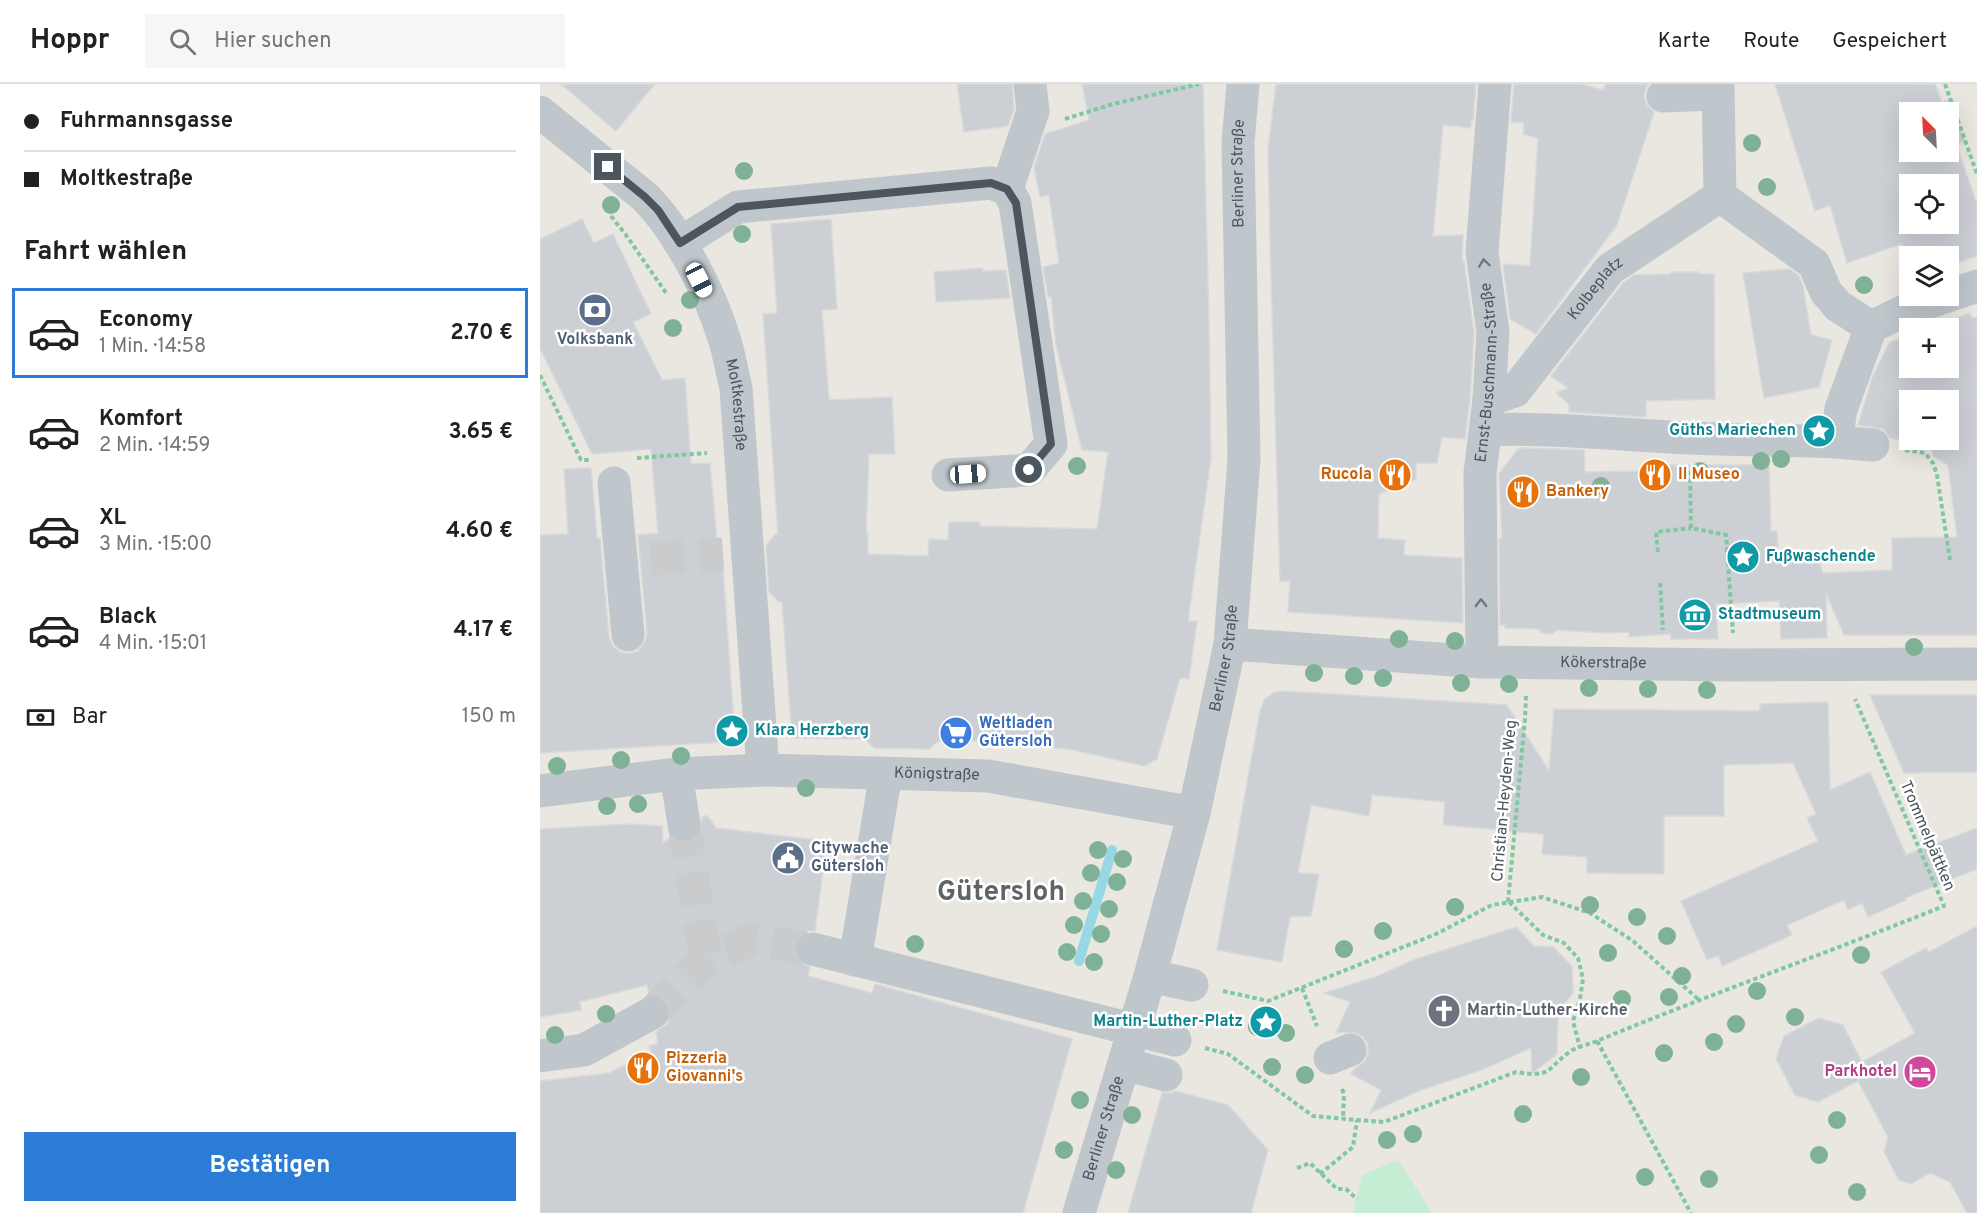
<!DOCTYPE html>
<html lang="de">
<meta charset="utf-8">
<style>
body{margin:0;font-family:Overpass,sans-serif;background:#f6f6f6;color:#202124;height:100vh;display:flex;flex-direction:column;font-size:22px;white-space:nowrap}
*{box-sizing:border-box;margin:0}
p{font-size:20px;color:#757577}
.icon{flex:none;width:33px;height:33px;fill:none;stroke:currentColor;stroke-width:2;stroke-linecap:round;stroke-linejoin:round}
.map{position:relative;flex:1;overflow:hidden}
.drawer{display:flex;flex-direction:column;background:#fff;width:540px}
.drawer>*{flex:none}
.banner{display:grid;align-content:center;height:132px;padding:0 24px;background:#fff}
.needle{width:39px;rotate:336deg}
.tools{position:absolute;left:1359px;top:18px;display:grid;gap:12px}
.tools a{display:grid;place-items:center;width:60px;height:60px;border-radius:0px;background:#fff;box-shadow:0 6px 24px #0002;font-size:30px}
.end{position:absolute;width:27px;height:27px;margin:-14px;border:8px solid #4b565e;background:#fff;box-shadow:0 0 0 3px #fff}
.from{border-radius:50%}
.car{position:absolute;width:18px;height:36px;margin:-18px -9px;border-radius:8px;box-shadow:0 0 4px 2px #0007;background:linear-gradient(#fff 24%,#345 0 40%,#fff 0 76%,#345 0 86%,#fff 0)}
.banner b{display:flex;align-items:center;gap:21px;height:57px;font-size:22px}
.banner b+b{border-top:2px solid #e0e0e0}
.banner i{width:15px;height:15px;background:#202124}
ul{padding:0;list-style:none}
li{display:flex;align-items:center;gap:18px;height:90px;margin:0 12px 9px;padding:0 12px;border:3px solid transparent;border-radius:0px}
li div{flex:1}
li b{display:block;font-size:22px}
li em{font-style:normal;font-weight:700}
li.current{border-color:#2a7cd6}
li>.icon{width:54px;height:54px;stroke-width:1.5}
h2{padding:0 24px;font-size:27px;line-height:72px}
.pay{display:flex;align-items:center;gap:15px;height:66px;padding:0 24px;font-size:22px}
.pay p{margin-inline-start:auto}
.primary-button{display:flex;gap:12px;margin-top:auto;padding:12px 24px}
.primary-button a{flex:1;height:69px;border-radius:0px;background:#2a7cd6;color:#fff;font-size:24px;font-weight:700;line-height:69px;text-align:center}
header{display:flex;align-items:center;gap:36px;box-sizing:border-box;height:84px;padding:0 30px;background:#fff;border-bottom:2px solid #e0e0e0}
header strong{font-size:28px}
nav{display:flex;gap:33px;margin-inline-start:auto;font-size:21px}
.search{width:420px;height:54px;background:#f6f6f6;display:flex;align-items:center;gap:15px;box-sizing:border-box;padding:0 21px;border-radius:0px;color:#757577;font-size:22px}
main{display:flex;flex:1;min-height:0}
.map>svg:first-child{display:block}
</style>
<header>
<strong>Hoppr</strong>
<div class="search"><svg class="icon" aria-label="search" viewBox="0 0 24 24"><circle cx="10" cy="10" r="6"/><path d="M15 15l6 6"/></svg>Hier suchen</div>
<nav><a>Karte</a><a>Route</a><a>Gespeichert</a></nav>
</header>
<main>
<section class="drawer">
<div class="banner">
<b><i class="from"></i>Fuhrmannsgasse</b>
<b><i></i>Moltkestraße</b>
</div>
<h2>Fahrt wählen</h2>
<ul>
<li class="current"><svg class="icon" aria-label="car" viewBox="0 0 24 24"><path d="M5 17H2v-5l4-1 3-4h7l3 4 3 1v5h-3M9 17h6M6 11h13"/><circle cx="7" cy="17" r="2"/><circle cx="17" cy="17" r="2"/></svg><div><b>Economy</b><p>1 Min. · 14:58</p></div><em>2.70 €</em></li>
<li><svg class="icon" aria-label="car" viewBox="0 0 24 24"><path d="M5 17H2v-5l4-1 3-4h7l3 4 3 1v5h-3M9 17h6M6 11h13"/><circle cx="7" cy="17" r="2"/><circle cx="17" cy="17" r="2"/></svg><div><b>Komfort</b><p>2 Min. · 14:59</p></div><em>3.65 €</em></li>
<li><svg class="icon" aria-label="car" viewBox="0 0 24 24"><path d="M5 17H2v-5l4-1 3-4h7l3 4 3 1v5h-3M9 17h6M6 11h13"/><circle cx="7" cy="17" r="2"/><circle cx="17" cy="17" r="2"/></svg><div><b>XL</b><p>3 Min. · 15:00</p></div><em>4.60 €</em></li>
<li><svg class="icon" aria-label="car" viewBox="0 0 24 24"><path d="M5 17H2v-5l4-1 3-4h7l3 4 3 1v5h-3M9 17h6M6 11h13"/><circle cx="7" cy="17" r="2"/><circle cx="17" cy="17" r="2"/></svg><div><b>Black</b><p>4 Min. · 15:01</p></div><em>4.17 €</em></li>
</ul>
<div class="pay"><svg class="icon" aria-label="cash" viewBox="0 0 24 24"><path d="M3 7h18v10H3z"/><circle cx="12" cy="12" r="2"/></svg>Bar<p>150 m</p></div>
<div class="primary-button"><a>Bestätigen</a></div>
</section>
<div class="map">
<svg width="1437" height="1129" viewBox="0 0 1437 1129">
<rect width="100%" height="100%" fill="#f4f2f2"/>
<path fill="#e9e7e0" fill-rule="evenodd" d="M0,0H1437V1129H0ZM1370,28H1408V68H1370ZM1370,100H1408V140H1370ZM1370,172H1408V212H1370ZM1370,244H1408V284H1370ZM1370,316H1408V356H1370Z"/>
<path fill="#c5edd3" d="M858,1076L892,1129H813L822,1091Z"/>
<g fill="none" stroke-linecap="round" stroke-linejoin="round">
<path stroke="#97d8e5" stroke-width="10" d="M539,877L572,766"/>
</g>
<path fill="#cccfd4" stroke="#d7d9dc" stroke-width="1.5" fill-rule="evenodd" d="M21,0H115L76,47Z
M417,0H472L474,25L468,42L424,48Z
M542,0H663L669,240L671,374L648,537H657L649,595L640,594L617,675L605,682L528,665L443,657H398L389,665L334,664L325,655L252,654L242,518H239L229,508L226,462L235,450L238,451L223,230L237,229L231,140L291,135L297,225L282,226L289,316L352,313L355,370H329L326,449H328V470L388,472L389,455L408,456L409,438H440L439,442L557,445L568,368L542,366L516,261L511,213H508L503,183L519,179L509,111L500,113L494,83L505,50L549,36Z
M736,0H936L933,36L931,35V44L903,41L893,152L923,151L922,177H924L934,249L930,314L925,355L902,353L897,379H876V395L839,410L838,454L865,456L864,471L922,474L923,539L748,528L750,497H740L730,158L728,65Z
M974,0H1042L1063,6L1066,0H1109L1106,4L1104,13L1107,21L1114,28L1077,141L996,250L970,235L963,180L990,182L998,54L983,50L984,39L971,38Z
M1235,0H1395L1402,19L1410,15L1425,57L1416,60L1437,120V172L1408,182V172H1377L1374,164L1364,167L1361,160L1307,179L1290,121L1275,127ZM1370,28H1408V68H1370ZM1370,100H1408V140H1370Z
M42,135L54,159L73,150L111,230L93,238L122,296L145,294L151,380L170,379L177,455H181L194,641L192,651L184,658L0,669V451L28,450L24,385L51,384L57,454H60L69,553L73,562L81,568L89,570L98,567L105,558L107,549L98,451L118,449L111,365L52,370L0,264V155Z
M442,184L443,187L466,186L470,214L396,218L394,188Z
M1250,185L1259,192L1263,202L1271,251L1292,256L1279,303L1224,314L1203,189Z
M1131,188H1159V190H1174L1175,315L1106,317V333L1029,328V320L1016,309L1028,304L1011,292L1083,199L1094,191L1131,190Z
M1430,229L1432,234L1437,233V551H1304L1286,509L1287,554L1241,555L1239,517L1176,520L1178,555H1131V550L1089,553V548L1066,549L1017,546L1012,550L1002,549L998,545L965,544V541H960L959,455H962L959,390L977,366L981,364L1044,366L1045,388L1102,387V381H1229L1231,447H1237L1238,473L1270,468L1278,474L1283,489L1352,486V454L1417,453L1408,381L1394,373L1390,362L1350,354L1343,345L1318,341L1333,291L1350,258L1370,252V284H1408V244H1391ZM1370,316H1408V356H1370Z
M744,607L967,621L1009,687L1014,625L1220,627V620L1288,618L1290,706L1330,688L1366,771L1437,744V785L1365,814L1366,816L1328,833L1322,819L1308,826L1304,816L1247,841L1252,851L1182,882L1178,872L1167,876L1141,817L1278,757L1267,734L1276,730L1253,679L1184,681V732H1124V790L1047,789V773L1002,770L1004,750L903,741L905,718L832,711L829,732L771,721L758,789L779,790L771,832L750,833L742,878L677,866L720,627L724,616L734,608Z
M1330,611H1437V688L1364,689Z
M167,731L176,744L287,757L275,847H267L260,852L255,861V871L260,878L270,883L268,892L332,909L335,900L532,955L483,1129H0V997L69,989L111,968L109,962L118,960L116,948L128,939L131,929L128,920L122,913L109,911L107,901L39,918L42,926L0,933V745L89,740L122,742L123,759L131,753L138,758L146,759L155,755L161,747L162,734Z
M1437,842V1129H1427L1410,1098L1390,1089L1371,1100L1359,1096L1344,1068L1348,1053L1318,997L1278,1018L1255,1011L1236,975L1244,952L1279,934L1303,941L1322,978L1375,949L1341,888L1386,864L1389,868Z
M976,843L994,862L1013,863L1032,882L1033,909L1018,928L1017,970L992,989L991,964L941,986L881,1006L830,1029L841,1006L811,990L814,985L825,977L828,969V960L822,952L813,948L796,949L810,918L784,909L838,892L873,876Z
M635,1007L688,1021L728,1066L711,1129H588L622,1009H630Z"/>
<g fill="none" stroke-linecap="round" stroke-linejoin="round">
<path stroke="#cacbcd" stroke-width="33" stroke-dasharray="33 16" stroke-linecap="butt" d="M111,475L183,470
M144,740L166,875
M112,929L166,875L211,856L273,865"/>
<path stroke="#80c8a2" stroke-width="4" stroke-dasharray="4.5 3" stroke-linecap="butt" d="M1405,0L1437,90
M525,35L573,20L659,0
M71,132L86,151L126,209
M0,291L41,376H50
M1365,366L1385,369L1393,379L1397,391L1410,476
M97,374L167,369
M1150,387L1151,444L1186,451L1193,549
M1118,468L1116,448L1151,444
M1120,499L1123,546
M968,818L985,635L986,612
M969,818L1003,851L1024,859L1038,874L1043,895L1040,915L1033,937L1040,964
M762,904L777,942
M683,907L728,917L896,850L952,821L1002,813L1050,829L1093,857L1158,915
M1057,957L1151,1129
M665,964L688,970L773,1032L817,1036L844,1038L976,988C1014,994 1005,985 1031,967C1037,963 1045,961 1052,959C1168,911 1287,869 1404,822L1315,615
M802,1005L804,1010L803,1034
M757,1084L770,1079L797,1105H806L817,1115
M780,1090L813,1063L817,1036"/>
<g stroke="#bfc7cd" stroke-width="33">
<path d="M1178,0L1180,112"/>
<path d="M1123,12L1178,10"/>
<path id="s1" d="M0,28L105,113C139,147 170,209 184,254C189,270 192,287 196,304L223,686"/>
<path d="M467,105L493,27L490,0"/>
<path d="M140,159L198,123L451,99L467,105L475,119L511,360L489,386L408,391"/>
<path d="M1331,243L1364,227L1437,202"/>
<path id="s2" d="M949,316L975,307L1070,185L1180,112"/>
<path d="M946,346C1013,343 1081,351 1148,354C1198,356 1247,356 1296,358L1301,325L1331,243L1298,222L1286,208L1274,180L1180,112"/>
<path d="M1296,358L1333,361"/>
<path d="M74,399L88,551"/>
<path id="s3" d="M690,560L942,578L1195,581L1437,580"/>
<path id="s4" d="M942,578L940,389L949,316L953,248L942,168L955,0"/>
<path d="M136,690L144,740"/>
<path id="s5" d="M0,707L136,690L223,686L448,692L654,729"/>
<path d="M273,865L635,956"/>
<path d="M315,876L346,689"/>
<path d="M610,892L652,901"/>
<path d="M0,972L44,966L112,929"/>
<path d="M790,974L810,966"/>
<path d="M584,980L626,991"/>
<path id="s6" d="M539,1129L610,892L654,729L690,560L704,375L698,59L703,0"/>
</g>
</g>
<g fill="#7fb196">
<circle cx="1212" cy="59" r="9"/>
<circle cx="204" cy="87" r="9"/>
<circle cx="1227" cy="103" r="9"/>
<circle cx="71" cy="121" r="9"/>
<circle cx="202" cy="150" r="9"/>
<circle cx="1324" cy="201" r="9"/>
<circle cx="150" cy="216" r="9"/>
<circle cx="133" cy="244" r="9"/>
<circle cx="1241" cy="375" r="9"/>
<circle cx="1221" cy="377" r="9"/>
<circle cx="537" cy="382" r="9"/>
<circle cx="1160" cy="387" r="9"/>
<circle cx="1061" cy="402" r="9"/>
<circle cx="859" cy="555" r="9"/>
<circle cx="915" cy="557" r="9"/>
<circle cx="1374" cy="563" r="9"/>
<circle cx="774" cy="589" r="9"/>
<circle cx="814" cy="592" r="9"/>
<circle cx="843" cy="594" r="9"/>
<circle cx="921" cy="599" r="9"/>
<circle cx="969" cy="600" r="9"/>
<circle cx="1049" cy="604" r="9"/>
<circle cx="1108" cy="605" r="9"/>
<circle cx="1167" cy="606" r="9"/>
<circle cx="141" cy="672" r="9"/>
<circle cx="81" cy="676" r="9"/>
<circle cx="17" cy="682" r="9"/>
<circle cx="266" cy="704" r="9"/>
<circle cx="98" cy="720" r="9"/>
<circle cx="67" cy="722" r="9"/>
<circle cx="558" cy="766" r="9"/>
<circle cx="583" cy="775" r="9"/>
<circle cx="551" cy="789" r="9"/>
<circle cx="577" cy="798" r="9"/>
<circle cx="543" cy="817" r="9"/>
<circle cx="1050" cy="821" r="9"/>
<circle cx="915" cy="823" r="9"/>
<circle cx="569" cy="825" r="9"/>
<circle cx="1097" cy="833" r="9"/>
<circle cx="534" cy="841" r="9"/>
<circle cx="843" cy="847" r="9"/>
<circle cx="561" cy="850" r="9"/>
<circle cx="1127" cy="852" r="9"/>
<circle cx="375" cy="860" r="9"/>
<circle cx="804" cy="865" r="9"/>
<circle cx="527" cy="868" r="9"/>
<circle cx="1068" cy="869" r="9"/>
<circle cx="1321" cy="871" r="9"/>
<circle cx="554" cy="878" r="9"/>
<circle cx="1142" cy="892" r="9"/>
<circle cx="1217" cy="907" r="9"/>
<circle cx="1129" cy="913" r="9"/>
<circle cx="1082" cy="915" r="9"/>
<circle cx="66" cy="930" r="9"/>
<circle cx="1255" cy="933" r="9"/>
<circle cx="1196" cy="940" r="9"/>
<circle cx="717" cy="943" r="9"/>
<circle cx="746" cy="949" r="9"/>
<circle cx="15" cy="951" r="9"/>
<circle cx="1174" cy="958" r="9"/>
<circle cx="1124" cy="969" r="9"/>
<circle cx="732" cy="983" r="9"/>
<circle cx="765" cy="991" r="9"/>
<circle cx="1041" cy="993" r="9"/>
<circle cx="540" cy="1016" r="9"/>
<circle cx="983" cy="1030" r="9"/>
<circle cx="592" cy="1031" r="9"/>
<circle cx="1297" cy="1036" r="9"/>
<circle cx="873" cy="1050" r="9"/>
<circle cx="847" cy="1056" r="9"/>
<circle cx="524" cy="1066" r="9"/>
<circle cx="1279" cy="1071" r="9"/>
<circle cx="576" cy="1086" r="9"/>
<circle cx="1105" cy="1093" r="9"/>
<circle cx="1169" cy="1095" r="9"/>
<circle cx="1317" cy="1108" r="9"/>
</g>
<defs><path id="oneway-chevron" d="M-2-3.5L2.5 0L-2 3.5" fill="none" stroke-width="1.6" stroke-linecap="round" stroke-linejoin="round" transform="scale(1.5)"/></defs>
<g stroke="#6e787f">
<use href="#oneway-chevron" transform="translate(944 179) rotate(-98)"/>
<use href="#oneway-chevron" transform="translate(941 519) rotate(-90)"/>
</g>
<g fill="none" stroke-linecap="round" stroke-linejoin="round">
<path stroke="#4b565e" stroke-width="8" d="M68,83L105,113L118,126L140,159L198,123L451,99L467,105L476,119L511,360L489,386"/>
</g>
<defs>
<g id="bank-disc" transform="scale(1.725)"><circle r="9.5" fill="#5c6f8a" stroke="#fff"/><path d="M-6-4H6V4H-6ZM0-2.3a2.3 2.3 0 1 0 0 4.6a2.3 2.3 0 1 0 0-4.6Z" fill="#fff"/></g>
<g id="sight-disc" transform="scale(1.725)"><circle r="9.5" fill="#0f9aa8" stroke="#fff"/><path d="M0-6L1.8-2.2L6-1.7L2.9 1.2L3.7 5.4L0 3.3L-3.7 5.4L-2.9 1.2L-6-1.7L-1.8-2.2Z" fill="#fff"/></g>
<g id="restaurant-disc" transform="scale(1.725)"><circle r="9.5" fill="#e8710a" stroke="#fff"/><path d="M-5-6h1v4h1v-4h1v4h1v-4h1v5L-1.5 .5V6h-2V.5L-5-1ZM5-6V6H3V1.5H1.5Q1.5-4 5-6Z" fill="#fff"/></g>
<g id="museum-disc" transform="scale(1.725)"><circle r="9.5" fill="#0f9aa8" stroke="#fff"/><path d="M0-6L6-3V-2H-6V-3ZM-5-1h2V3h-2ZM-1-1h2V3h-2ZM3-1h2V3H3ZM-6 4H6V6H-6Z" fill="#fff"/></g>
<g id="supermarket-disc" transform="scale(1.725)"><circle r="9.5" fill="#3f7fe0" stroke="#fff"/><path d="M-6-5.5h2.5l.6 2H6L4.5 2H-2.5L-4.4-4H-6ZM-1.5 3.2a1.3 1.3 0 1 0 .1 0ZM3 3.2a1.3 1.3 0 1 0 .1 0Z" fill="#fff"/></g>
<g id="civic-disc" transform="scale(1.725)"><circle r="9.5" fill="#5c6f8a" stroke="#fff"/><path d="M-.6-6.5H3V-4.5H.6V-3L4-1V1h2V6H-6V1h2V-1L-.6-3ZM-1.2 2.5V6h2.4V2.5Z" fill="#fff"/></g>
<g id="church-disc" transform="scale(1.725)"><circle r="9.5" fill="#6b7280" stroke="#fff"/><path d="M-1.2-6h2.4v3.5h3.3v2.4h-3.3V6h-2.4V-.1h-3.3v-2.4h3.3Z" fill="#fff"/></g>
<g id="hotel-disc" transform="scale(1.725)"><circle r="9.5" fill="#d1479c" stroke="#fff"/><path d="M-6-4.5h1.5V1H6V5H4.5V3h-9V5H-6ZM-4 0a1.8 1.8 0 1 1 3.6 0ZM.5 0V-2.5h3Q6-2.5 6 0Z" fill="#fff"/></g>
</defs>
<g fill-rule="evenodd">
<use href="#bank-disc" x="55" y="226"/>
<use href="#sight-disc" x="1279" y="347"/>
<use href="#restaurant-disc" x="855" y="391"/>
<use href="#restaurant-disc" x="1115" y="391"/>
<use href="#restaurant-disc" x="983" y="408"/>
<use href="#sight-disc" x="1203" y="473"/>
<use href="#museum-disc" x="1155" y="531"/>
<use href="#sight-disc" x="192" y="647"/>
<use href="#supermarket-disc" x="416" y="649"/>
<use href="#civic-disc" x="248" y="774"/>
<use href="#church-disc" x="904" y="927"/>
<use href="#sight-disc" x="726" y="938"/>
<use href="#restaurant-disc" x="103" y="984"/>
<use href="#hotel-disc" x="1380" y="988"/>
</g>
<g text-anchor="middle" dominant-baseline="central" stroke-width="5" stroke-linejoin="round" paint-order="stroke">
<g font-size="16" fill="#4b565e" stroke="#fff">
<text stroke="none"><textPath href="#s6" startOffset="1060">Berliner Straße</textPath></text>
<text stroke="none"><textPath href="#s2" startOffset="158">Kolbeplatz</textPath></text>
<text stroke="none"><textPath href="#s4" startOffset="290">Ernst-Buschmann-Straße</textPath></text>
<text stroke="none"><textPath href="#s1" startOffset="366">Moltkestraße</textPath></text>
<text stroke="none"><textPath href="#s6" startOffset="574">Berliner Straße</textPath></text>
<text stroke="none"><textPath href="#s3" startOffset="374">Kökerstraße</textPath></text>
<text stroke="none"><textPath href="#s5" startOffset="398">Königstraße</textPath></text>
<text transform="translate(965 717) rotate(-85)">Christian-Heyden-Weg</text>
<text transform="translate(1387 752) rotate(67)">Trommelpättken</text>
<text stroke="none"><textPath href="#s6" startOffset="88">Berliner Straße</textPath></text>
</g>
<g font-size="16" font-weight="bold" fill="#4e5e75" stroke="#fff">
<text x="55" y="256">Volksbank</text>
<text x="271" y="765" text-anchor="start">Citywache<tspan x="271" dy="18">Gütersloh</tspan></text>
</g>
<g font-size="16" font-weight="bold" fill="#0d838f" stroke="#fff" text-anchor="start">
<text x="1256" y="347" text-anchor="end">Güths Mariechen</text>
<text x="1226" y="473">Fußwaschende</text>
<text x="1178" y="531">Stadtmuseum</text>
<text x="215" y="647">Klara Herzberg</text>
<text x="703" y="938" text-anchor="end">Martin-Luther-Platz</text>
</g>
<g font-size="16" font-weight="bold" fill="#c56008" stroke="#fff" text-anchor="start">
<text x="832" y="391" text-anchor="end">Rucola</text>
<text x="1138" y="391">Il Museo</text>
<text x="1006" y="408">Bankery</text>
<text x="126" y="975">Pizzeria<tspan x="126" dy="18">Giovanni's</tspan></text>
</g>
<g font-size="16" font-weight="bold" fill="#366cbe" stroke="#fff" text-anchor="start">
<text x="439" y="640">Weltladen<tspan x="439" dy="18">Gütersloh</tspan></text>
</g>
<g font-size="16" font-weight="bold" fill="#5b616d" stroke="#fff" text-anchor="start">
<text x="927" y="927">Martin-Luther-Kirche</text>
</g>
<g font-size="16" font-weight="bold" fill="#b23c85" stroke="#fff" text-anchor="end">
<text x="1357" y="988">Parkhotel</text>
</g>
<g font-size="28" font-weight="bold" fill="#5f6266" stroke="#fff">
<text x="461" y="809">Gütersloh</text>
</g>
</g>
</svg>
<div class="tools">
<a><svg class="needle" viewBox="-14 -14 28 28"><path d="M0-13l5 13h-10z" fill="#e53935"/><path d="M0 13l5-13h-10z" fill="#757577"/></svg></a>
<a><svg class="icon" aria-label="locate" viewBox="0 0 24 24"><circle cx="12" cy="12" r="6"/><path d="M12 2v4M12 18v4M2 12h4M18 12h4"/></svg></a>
<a><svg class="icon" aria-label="layers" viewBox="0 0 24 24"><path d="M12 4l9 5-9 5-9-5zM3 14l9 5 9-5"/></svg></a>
<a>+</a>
<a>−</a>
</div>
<i class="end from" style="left:489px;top:386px"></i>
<i class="end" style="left:68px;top:83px"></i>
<i class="car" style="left:159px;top:196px;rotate:153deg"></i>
<i class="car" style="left:428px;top:390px;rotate:86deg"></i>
</div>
</main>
